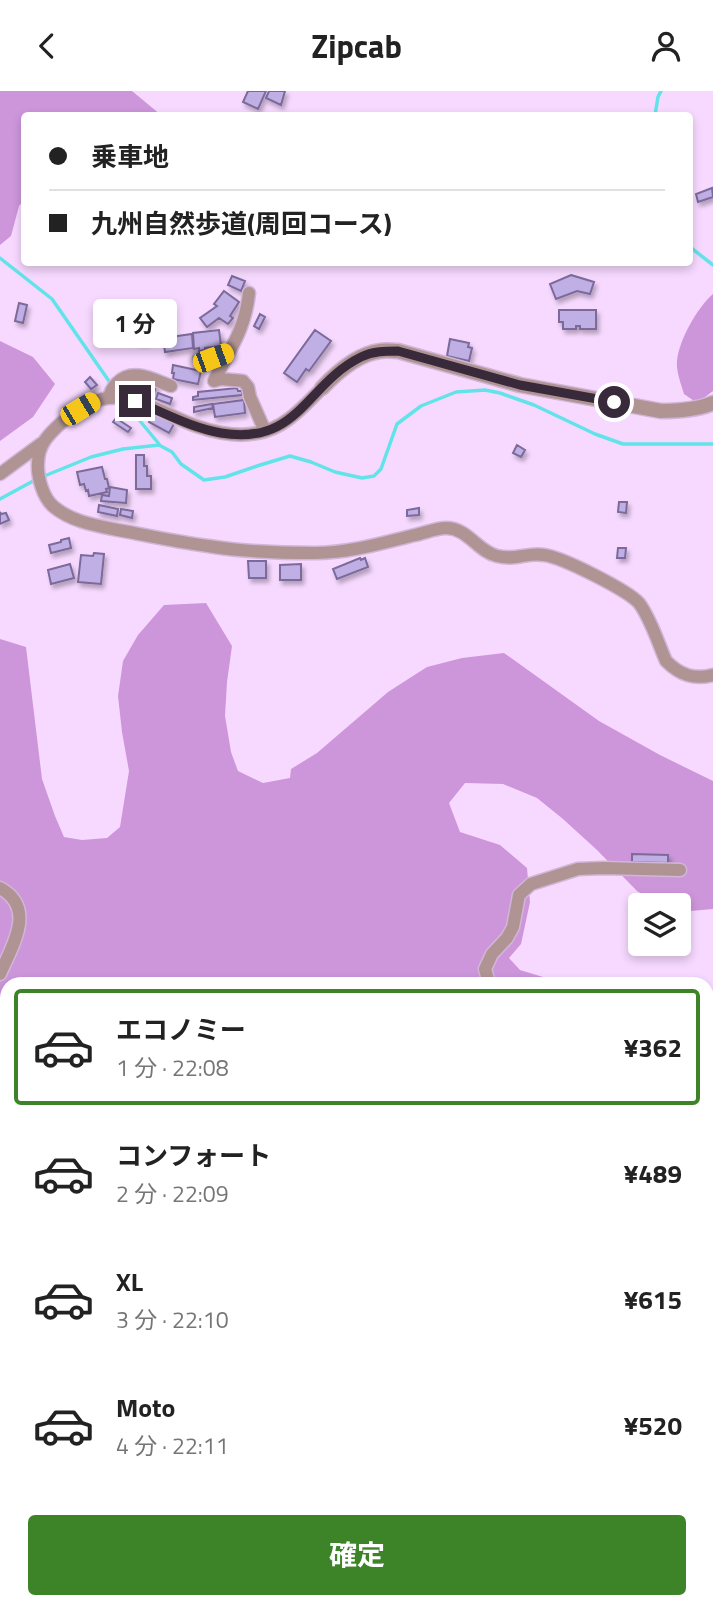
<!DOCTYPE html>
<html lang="ja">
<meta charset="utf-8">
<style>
body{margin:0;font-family:"Titillium Web","Noto Sans JP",sans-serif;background:#f2f2f2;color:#222;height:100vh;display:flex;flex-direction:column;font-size:26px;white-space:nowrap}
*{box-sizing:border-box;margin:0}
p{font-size:23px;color:#767676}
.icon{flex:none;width:38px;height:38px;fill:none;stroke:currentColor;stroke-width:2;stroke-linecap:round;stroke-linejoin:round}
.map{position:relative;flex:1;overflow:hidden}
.side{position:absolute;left:0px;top:886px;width:714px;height:632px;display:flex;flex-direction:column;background:#fff;border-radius:21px 21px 0 0;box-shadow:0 4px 10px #0003}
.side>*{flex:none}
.guide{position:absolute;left:21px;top:21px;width:672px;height:154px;border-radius:7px;box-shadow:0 4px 10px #0003;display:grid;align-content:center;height:154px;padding:0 28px;background:#fff}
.fabs{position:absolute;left:628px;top:802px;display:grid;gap:14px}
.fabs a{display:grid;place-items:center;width:63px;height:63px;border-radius:7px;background:#fff;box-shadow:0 4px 10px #0003;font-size:35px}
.end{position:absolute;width:32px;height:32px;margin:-16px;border:9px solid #38293b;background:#fff;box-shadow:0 0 0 4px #fff}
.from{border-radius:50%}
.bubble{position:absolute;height:49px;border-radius:7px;background:#fff;box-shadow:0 4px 10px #0003;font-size:23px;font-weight:700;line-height:49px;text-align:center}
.car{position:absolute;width:21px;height:42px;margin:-21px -10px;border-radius:9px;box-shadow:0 0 5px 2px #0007;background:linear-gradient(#f5c518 24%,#345 0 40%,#f5c518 0 76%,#345 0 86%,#f5c518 0)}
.guide b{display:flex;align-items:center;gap:24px;height:66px;font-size:26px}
.guide b+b{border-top:2px solid #e0e0e0}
.guide i{width:18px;height:18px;background:#222}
ul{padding:12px 0 0;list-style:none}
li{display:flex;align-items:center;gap:21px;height:116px;margin:0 14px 10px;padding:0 14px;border:4px solid transparent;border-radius:7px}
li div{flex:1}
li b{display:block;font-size:26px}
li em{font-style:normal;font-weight:700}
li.active{border-color:#3d8429}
li>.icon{width:63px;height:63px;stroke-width:1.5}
.primary-button{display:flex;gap:14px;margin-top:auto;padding:14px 28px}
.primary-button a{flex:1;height:80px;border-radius:7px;background:#3d8429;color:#fff;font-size:28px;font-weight:700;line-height:80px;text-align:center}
header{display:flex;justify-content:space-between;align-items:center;height:91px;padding:0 28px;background:#fff;font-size:32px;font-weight:700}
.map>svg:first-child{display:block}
</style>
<header><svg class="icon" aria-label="back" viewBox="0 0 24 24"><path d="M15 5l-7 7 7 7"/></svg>Zipcab<svg class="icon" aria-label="person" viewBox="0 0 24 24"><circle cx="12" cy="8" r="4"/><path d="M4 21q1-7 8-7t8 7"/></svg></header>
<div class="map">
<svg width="713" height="1516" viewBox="0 0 713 1516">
<defs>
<filter id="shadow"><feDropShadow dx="2.5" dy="4" stdDeviation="2" flood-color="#0004"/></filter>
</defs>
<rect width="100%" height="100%" fill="#f7d9ff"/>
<path fill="#cd96db" d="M0,0H132L161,24H24V109L19,115L11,145L0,154Z
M713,203V300L697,312L684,303C681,293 676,280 677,270C679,249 697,217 713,203Z
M0,250L33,266L55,293L33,326L0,350Z
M206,512L232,555L227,591L225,625L231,661L238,680L263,692L290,687L291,678L317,662L388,601L427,576L462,567L504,562L599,630L660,664L713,690V818L679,821V814H661L637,800L597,759L563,728L537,707L503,693L465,692L449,712L460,741L500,754L527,777L530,811L521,853L509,867L520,879L553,889L570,892H7V1218L0,1215V548L26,556L42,688L55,725L64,746L82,749L107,747L120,736L129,680L122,641L118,605L123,570L138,544L164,514Z
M707,1379L713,1380V1516H630L626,1510H707Z"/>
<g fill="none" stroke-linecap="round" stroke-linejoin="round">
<path stroke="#62e3e9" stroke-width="3.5" d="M655,24L658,6L661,0
M690,156L713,174
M0,167L52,208L111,293
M126,313L159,353
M42,386L91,366L123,358L159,354L172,361L181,373L204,389L225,386L257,375L290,365L311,371L335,381L362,387L374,385L381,378L397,333L421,315L456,301L485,299L500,302L534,314L595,343L623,353H713
M0,408L35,389
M0,1382L7,1381
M95,1510L100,1516
M259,1510L269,1516
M586,1510L587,1516"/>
</g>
<path fill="#c0afe4" stroke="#7b6a9b" stroke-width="2" filter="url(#shadow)" d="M248,0H266L258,18L243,11Z
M269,0H285L281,14L266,7Z
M712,97L713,106L698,111L696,103Z
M571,184L594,191L590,203L577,200L556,208L550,193Z
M232,185L245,190L241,200L228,194Z
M224,200L239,211L230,225L233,227L228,233L219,227L207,236L200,227L217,215L214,213Z
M19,212L27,214L23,232L15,230Z
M559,219H596V238H580V235H576V238H563V231H559Z
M260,223L265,226L259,238L254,235Z
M136,230L148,231L146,251L135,250Z
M219,239L221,255L205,257V259L199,260V257L194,258L193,242Z
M315,239L331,250L309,280L306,278L297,291L284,282Z
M192,243L193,257L165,261L163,247Z
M450,248L469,252L468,256L472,257L469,270L447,265Z
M173,274L201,280L198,293L173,288L174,282H172Z
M90,286L97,294L91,298L85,291Z
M140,288L157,293L154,302L137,297Z
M237,297L238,300H242V304L193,309V306L198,305V301Z
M158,302L172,307L170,313L156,308Z
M244,309L245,322L215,326L213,313Z
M212,313L213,317L194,321V316Z
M154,322L174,333L169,342L149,331Z
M116,327L131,337L128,341L113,331Z
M517,354L525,359L521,366L513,362Z
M136,364H144V375H147V385H151V398H136Z
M102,376L105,388H107L109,397L106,398L107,401L89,405L88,399L86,400L84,393L80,394L77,381Z
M110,396L127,399L126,412L101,410L102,404L109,405Z
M619,411H627L626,422L618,421Z
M99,414L118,418L117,425L98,421Z
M419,417V424L407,425V419Z
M121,418L133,420L132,427L120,424Z
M0,421L1,423L6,422L9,429L0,433Z
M69,447L71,457L51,462L49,454L61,451V449Z
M618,457H626L625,467H617Z
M94,462L104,463L101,493L78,491L81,464L93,465Z
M360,467L361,469L365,467L368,476L337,488L333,478Z
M248,470H266V487H249Z
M70,473L74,487L51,493L48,479Z
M301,473V489H280V474Z
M632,763L668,764V772L632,771Z
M707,1070L713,1078V1085L707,1089Z
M707,1353L713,1359V1371L710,1375H707Z
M7,1503V1510H16L10,1516L1,1509Z"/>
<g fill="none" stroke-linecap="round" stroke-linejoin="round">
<g stroke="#d1b6d8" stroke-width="9">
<path id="service" d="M196,267H213L227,262"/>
</g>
<g stroke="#d1b6d8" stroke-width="15">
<path id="minor" d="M249,202C245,239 230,258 214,290L221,288L243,290L248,296L250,306L265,340
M322,297C303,316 284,338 257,342C238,346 217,342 199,336C168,326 136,301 102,308C87,312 73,322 61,332C48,344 38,354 38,372C37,386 43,407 54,416C71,430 93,434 113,438C145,444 177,451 208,455C244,461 280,462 315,462C350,462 382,452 415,444C425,442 436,437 446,437C468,437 477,460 497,465C516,470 527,461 544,464C562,466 627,499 639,512C651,528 658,552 666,570C680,584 694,589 713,584
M109,307C110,301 112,297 117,292C133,276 154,289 171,295
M0,383L42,352
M0,797C37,817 12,855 0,883
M489,892L485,878L492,863L507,847L513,836L519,804L531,793L578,778L603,777L680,779
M707,1125L713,1122
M707,1153L713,1152
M707,1293L713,1279
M707,1338L713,1347
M447,1510H482
M243,1516L251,1510
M276,1516L279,1510
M404,1516L415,1510"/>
</g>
<g stroke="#d1b6d8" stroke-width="17">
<path id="tertiary" d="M322,297C337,281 357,263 380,260C386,259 393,260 398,260L520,294L661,320C678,320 697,319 713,312"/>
</g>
<use href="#service" stroke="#b09493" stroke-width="6"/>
<use href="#minor" stroke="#b09493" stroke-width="12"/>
<use href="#tertiary" stroke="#b09493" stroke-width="14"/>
</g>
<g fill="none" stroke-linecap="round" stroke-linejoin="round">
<path stroke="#38293b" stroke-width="9" d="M135,310C163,321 191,337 221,342C299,355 306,293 361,266C373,260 386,260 398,260L520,294L614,311"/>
</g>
</svg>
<div class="fabs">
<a><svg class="icon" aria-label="layers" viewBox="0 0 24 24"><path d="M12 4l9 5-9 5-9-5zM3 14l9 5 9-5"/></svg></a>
</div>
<i class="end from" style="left:614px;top:311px"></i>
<i class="end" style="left:135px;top:310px"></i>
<div class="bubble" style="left:93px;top:208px;width:84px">1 分</div>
<i class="car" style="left:213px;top:267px;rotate:70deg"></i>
<i class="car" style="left:80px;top:318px;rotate:59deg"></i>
<div class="guide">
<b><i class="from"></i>乗車地</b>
<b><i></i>九州自然歩道(周回コース)</b>
</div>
<section class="side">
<ul>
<li class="active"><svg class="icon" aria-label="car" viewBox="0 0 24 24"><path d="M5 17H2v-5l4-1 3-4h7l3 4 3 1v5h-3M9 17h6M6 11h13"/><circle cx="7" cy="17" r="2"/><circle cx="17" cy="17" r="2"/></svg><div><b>エコノミー</b><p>1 分 · 22:08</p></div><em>¥362</em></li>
<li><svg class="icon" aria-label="car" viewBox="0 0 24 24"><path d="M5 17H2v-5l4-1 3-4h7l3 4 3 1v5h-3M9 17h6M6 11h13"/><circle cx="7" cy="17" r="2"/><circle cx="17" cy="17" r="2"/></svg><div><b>コンフォート</b><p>2 分 · 22:09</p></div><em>¥489</em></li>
<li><svg class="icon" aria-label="car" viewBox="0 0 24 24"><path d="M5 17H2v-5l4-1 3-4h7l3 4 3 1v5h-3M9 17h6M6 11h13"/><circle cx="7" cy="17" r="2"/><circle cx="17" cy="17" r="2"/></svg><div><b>XL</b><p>3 分 · 22:10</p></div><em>¥615</em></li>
<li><svg class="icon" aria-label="car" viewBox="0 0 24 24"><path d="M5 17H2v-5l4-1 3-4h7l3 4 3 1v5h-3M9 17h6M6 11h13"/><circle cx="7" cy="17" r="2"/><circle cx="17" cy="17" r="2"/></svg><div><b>Moto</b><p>4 分 · 22:11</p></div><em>¥520</em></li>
</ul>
<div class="primary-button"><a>確定</a></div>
</section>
</div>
